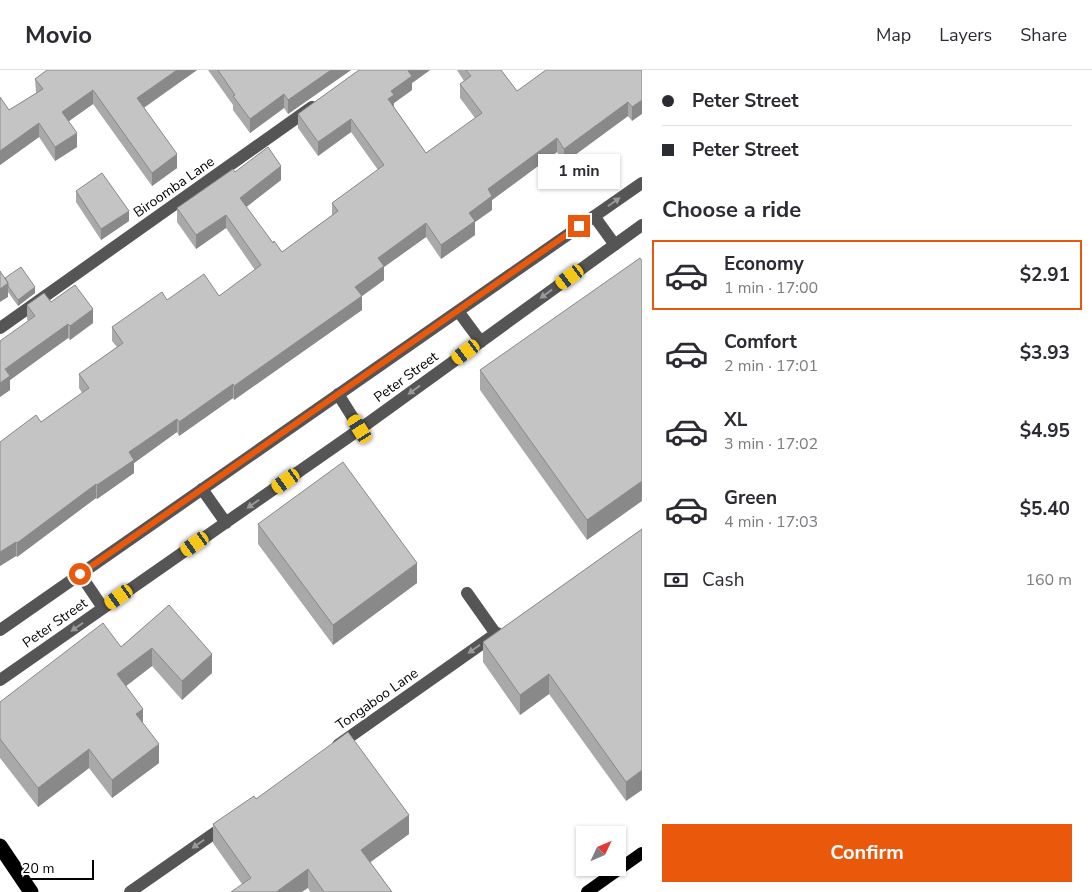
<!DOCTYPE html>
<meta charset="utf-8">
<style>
body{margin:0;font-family:"Nunito Sans",sans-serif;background:#f7f7f7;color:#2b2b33;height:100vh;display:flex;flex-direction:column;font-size:19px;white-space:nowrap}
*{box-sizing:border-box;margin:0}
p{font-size:16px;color:#7c7c81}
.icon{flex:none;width:28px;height:28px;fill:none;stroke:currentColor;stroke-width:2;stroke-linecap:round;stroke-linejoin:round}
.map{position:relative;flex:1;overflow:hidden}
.side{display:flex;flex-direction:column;background:#fff;width:450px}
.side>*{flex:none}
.guide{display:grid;align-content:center;height:110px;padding:0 20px;background:#fff}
.needle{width:32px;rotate:46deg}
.tools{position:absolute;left:576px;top:756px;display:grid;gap:10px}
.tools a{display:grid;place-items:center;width:50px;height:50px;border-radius:0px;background:#fff;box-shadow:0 1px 4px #0004;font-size:25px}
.scale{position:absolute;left:15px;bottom:12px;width:79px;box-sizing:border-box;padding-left:5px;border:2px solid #000;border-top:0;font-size:14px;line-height:18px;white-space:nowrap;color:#000;-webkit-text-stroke:4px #fff;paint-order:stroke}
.end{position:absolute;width:22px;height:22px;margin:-11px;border:6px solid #ea580c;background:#fff;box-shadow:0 0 0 2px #fff}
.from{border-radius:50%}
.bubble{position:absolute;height:35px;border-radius:0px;background:#fff;box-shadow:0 1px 4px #0004;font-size:16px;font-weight:700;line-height:35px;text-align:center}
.car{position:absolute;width:15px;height:30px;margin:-15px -8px;border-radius:6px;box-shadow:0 0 4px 1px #0007;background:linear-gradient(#f5c518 24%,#345 0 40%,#f5c518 0 76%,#345 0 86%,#f5c518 0)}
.guide b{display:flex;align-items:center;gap:18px;height:48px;font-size:19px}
.guide b+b{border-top:1px solid #e1e1e2}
.guide i{width:12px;height:12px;background:#2b2b33}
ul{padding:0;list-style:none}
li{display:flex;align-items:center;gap:15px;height:70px;margin:0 10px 8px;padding:0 10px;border:2px solid transparent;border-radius:0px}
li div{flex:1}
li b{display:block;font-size:19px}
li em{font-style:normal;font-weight:700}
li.selected{border-color:#ea580c}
li>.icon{width:45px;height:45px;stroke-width:1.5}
h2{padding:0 20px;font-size:22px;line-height:60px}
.pay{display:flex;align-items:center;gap:12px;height:55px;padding:0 20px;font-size:19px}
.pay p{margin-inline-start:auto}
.primary-button{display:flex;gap:10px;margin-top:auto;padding:10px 20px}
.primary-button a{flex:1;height:58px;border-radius:0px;background:#ea580c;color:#fff;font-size:20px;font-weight:700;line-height:58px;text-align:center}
header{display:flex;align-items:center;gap:30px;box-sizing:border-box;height:70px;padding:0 25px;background:#fff;border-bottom:1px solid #e1e1e2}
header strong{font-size:24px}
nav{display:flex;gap:28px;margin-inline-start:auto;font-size:18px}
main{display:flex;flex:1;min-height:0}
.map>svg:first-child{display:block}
</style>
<header>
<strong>Movio</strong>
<nav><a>Map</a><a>Layers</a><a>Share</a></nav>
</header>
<main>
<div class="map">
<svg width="642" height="822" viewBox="0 0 642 822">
<rect width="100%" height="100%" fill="#fff"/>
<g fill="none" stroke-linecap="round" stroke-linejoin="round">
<path stroke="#555" stroke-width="12" d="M594,146L615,175
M458,241L481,272
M0,258L312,37
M338,324L360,359
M202,419L226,453
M80,504L103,538
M467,523L496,564
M0,560L642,113
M0,610L360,359L642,155
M338,675L497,563
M130,822L226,755"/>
<path stroke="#000" stroke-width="12" d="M587,822L642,783"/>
<path stroke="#000" stroke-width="15" d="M0,776L31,822"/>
</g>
<path fill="#a9a9a9" d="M47,0H197L144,38L177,98L152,116L93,34L69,51L77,77L55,91L39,67L0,95V27L9,40L36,23L35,9Z
M208,0H351L288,44L284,38L250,63L233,40V35Z
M359,0H430L412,13V20L394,33V37L426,83L475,48L460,28V14L464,11L457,0H501L517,21L642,0L632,51L628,46L564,93L557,82L492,130V140L475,152V165L441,189L426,167L384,197V210L362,226V240L234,330L233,328L179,366L177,362L134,393V403L97,429L96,428L17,487L16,486L0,496L41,352L82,323L79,318V304L117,277L112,271V257L167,230L219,226L255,200L226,158L196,179L177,152V138L235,102L281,110L246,137L273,173L282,182L332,145V133L378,100L351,62L318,86L298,58V44Z
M76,121L129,151L101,170L76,132Z
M642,191L587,470L480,320V300Z
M5,208L35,223L18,236L8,222V227Z
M51,232L93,253L70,270L68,268L10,310V320L0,327L28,251L27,249V235Z
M258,454L417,513L333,575L258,474Z
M642,459L626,731L549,624L520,645L483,592V572Z
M169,535L212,603L182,630L152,596L126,616L143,654L159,693L112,728L89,698L38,737L0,688V632L121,577Z
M256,729L409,764L370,792L392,822H310L308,818L242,814L213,773V754Z"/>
<path fill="#898989" d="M177,0H197L137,42V28Z
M331,0H351L288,44V30Z
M410,0H430L412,13V20L394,33V38L388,29L391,21Z
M93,20V34L62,56V42Z
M284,24V38L250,63V49Z
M642,30V44L632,51V37Z
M628,32V46L564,93V79Z
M351,49V62L318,86V72Z
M39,53V67L0,95V81Z
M77,63V77L55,91V77Z
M557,68V82L492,130V140L475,152V165L441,189V175L488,119Z
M177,84V98L152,116V103Z
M281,96V110L240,142V128Z
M129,141V151L101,170V159Z
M226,145V158L196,179V165Z
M426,153V167L384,197V210L362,226V240L234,330V316L355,217L378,188Z
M8,213V227L0,232V219Z
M35,217V223L18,236V230Z
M93,239V253L70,270V256Z
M68,254V268L10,310V320L0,327V313L5,299Z
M233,314V328L179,366V352Z
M177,349V362L134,393V403L97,429V415L129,382Z
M642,411V431L587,470V450Z
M96,414V428L17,487V473Z
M16,472V486L0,496V482Z
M417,493V513L333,575V555Z
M152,578V596L117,623V604Z
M212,584V603L182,630V611Z
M549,604V624L520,645V625Z
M143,639V657L136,644Z
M159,674V693L112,728V710Z
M89,679V698L38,737V718Z
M642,700V720L626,731V712Z
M409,745V764L361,799V780Z
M308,799V818L302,822H276Z"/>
<path fill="#c4c4c4" stroke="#898989" d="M47,0H177L137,28L177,84L152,103L93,20L62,42L77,63L55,77L39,53L0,81V27L9,40L43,19L35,9Z
M218,0H331L288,30L284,24L250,49L233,26L235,25Z
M359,0H410L408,1L412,6L391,21L394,25L388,29L426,83L482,43L460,14L471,6L466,0H501L517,21L546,0H642V30L632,37L628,32L564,79L557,68L488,119L492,126L469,143L475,151L441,175L426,153L378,188L384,196L355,217L362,226L234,316L233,314L179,352L177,349L129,382L134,390L97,415L96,414L17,473L16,472L0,482V372L36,345L41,352L89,318L79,304L123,273L112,257L162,222L167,230L204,204L219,226L261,195L226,145L196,165L177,138L233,99L235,102L268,77L281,96L240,128L273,173L274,171L282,182L338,141L332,133L384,95L351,49L318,72L298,44Z
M102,103L129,141L101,159L76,121Z
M640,188L642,191V411L587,450L480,300Z
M21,197L35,217L18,230L8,216V213L5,208Z
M0,201L8,213L0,219Z
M75,215L93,239L70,256L68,254L5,299L10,306L0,313V271L35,246L27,235L44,223L51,232Z
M343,392L417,493L333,555L258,454Z
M642,459V700L626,712L549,604L520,625L483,572Z
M169,535L212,584L182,611L152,578L117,604L143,639L136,644L159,674L112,710L89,679L38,718L0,669V632L103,553L121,577Z
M348,662L409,745L361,780L392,822H324L308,799L276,822H231L251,808L213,754L254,726L256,729Z"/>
<defs><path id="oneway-solid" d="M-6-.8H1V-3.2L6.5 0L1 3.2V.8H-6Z" transform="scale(1.25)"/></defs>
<g fill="#999">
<use href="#oneway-solid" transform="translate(614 132) rotate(-35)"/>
<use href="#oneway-solid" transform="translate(546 224) rotate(144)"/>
<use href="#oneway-solid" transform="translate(414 320) rotate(144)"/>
<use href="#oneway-solid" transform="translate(253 434) rotate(145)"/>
<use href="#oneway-solid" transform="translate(77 557) rotate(145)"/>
<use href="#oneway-solid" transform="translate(474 579) rotate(145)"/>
<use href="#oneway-solid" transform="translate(198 774) rotate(145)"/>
</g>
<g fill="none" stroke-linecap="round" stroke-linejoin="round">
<path stroke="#ea580c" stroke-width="6" d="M80,504L579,156"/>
</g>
<g text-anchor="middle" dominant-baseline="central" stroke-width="4.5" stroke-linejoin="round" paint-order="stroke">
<g font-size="14" fill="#000" stroke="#fff">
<text transform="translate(174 117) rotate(-35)">Biroomba Lane</text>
<text transform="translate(406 307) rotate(-36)">Peter Street</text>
<text transform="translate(55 553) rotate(-35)">Peter Street</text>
<text transform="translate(377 629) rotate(-35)">Tongaboo Lane</text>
</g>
</g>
</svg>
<div class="tools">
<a><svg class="needle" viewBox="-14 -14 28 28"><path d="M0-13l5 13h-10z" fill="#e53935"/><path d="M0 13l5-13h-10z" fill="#7c7c81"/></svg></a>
</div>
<div class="scale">20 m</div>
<i class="end from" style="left:80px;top:504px"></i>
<i class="end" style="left:579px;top:156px"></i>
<div class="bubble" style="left:538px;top:84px;width:82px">1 min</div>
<i class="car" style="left:570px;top:207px;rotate:234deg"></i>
<i class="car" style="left:466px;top:282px;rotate:234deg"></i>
<i class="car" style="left:360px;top:359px;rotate:328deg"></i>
<i class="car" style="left:286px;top:411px;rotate:235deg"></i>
<i class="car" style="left:195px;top:474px;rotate:235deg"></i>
<i class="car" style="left:119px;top:527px;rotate:235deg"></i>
</div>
<section class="side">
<div class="guide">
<b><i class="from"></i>Peter Street</b>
<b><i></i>Peter Street</b>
</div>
<h2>Choose a ride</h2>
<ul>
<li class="selected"><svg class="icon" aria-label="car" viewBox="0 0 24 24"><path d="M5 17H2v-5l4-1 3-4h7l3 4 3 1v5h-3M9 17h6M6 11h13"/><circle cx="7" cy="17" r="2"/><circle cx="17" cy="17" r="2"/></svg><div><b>Economy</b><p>1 min · 17:00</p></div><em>$2.91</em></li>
<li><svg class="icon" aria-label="car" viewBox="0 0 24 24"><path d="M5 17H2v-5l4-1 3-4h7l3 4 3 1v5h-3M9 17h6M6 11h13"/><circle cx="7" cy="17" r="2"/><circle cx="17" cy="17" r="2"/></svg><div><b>Comfort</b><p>2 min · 17:01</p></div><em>$3.93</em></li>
<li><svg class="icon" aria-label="car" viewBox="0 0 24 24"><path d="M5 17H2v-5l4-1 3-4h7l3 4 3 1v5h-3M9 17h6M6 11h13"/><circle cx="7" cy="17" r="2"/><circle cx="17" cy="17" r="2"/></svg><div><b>XL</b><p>3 min · 17:02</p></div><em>$4.95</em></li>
<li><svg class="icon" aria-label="car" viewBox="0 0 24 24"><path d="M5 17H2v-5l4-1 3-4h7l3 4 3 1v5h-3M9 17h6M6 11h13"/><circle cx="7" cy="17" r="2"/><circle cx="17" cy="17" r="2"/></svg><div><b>Green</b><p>4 min · 17:03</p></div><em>$5.40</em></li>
</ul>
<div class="pay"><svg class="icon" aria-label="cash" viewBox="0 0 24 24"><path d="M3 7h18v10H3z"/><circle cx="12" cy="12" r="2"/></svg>Cash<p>160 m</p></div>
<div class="primary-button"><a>Confirm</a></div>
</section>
</main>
